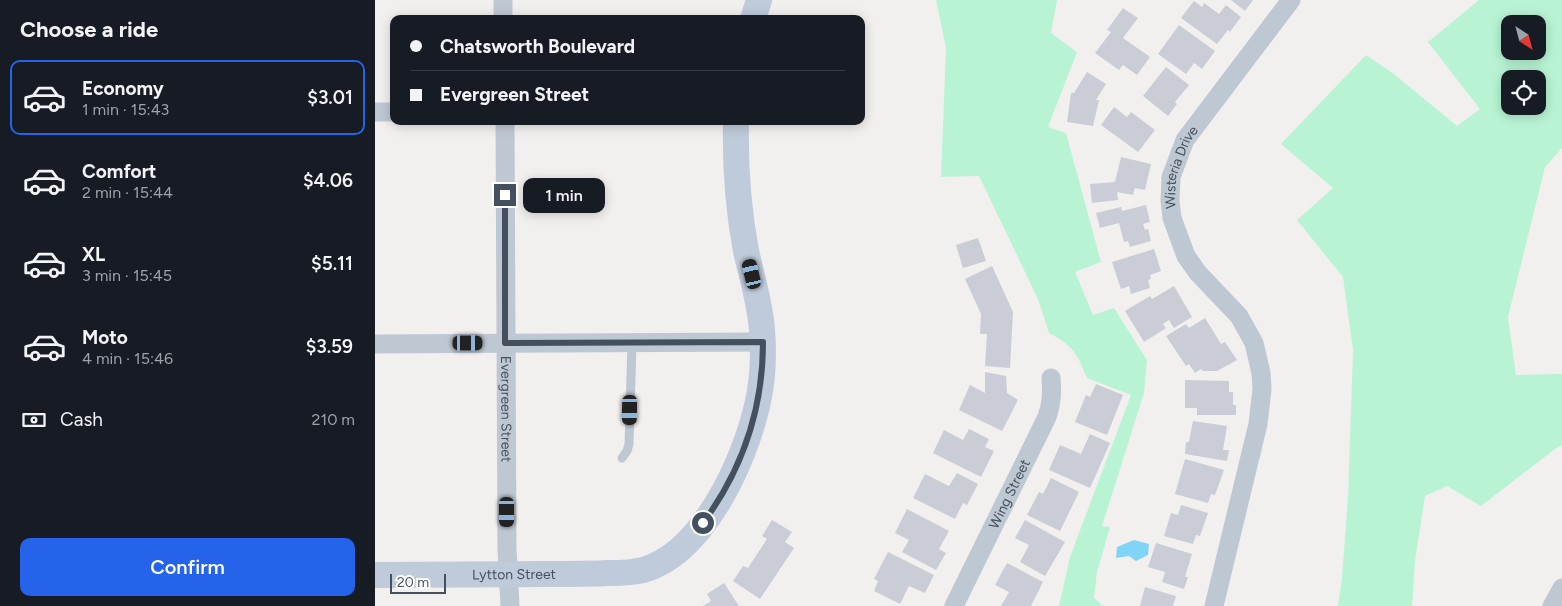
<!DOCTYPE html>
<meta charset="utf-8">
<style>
body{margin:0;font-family:Figtree,sans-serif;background:#20242c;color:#f1f3f6;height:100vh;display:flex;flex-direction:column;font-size:19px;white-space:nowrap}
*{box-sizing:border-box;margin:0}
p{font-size:16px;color:#9ea1a6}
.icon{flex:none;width:28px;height:28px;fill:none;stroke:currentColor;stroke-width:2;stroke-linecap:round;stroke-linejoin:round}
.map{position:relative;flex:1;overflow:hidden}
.panel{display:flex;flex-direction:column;background:#171b24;width:375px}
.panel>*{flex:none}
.guide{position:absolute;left:15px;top:15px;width:475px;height:110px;border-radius:10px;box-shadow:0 2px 12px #0003;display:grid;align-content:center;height:110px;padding:0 20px;background:#171b24}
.needle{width:32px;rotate:144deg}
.buttons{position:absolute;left:1126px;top:15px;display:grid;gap:10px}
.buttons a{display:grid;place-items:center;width:45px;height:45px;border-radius:10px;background:#171b24;box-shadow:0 2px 12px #0003;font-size:25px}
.scale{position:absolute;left:15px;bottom:12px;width:56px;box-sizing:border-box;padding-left:5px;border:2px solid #45505f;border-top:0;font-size:14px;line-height:18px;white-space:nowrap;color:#45505f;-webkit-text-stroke:4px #fff;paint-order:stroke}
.end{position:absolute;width:22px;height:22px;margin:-11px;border:6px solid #45505f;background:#fff;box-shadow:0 0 0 2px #fff}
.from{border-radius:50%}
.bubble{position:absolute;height:35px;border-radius:10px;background:#171b24;box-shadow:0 2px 12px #0003;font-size:16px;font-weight:600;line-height:35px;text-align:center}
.car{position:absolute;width:15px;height:30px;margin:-15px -8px;border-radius:6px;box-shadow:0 0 4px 1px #0007;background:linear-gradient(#222 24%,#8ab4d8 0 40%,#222 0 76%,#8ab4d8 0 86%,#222 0)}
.guide b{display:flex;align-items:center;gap:18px;height:48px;font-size:19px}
.guide b+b{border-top:1px solid #363941}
.guide i{width:12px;height:12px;background:#f1f3f6}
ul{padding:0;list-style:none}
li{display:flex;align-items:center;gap:15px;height:75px;margin:0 10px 8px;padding:0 10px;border:2px solid transparent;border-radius:10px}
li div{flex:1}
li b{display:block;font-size:19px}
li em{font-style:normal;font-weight:600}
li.current{border-color:#2563eb}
li>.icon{width:45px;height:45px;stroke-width:1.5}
h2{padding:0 20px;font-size:22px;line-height:60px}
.pay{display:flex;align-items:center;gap:12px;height:55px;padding:0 20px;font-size:19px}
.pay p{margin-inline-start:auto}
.action{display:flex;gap:10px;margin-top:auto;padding:10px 20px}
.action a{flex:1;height:58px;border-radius:10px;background:#2563eb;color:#fff;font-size:20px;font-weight:600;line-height:58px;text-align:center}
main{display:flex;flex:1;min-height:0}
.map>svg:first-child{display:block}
</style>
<main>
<section class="panel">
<h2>Choose a ride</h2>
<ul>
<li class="current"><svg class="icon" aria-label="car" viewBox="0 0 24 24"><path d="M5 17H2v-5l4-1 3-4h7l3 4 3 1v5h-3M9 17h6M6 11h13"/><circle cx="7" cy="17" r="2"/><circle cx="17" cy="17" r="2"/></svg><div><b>Economy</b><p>1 min · 15:43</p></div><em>$3.01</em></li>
<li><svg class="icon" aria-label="car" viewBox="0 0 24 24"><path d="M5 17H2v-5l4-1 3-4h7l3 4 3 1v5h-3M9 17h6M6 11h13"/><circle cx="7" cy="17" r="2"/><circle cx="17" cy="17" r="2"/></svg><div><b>Comfort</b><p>2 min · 15:44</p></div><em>$4.06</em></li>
<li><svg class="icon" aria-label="car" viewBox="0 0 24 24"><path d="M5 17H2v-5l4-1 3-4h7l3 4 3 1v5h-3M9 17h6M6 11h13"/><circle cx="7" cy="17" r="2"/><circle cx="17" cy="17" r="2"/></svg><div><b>XL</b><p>3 min · 15:45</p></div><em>$5.11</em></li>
<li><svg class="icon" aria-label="car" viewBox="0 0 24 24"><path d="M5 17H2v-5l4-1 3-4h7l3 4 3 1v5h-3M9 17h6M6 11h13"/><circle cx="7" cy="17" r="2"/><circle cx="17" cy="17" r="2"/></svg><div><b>Moto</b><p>4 min · 15:46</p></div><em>$3.59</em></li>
</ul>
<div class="pay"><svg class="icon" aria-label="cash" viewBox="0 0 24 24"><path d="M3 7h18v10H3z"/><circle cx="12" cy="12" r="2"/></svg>Cash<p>210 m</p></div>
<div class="action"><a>Confirm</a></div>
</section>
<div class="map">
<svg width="1187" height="606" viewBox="0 0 1187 606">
<rect width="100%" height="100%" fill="#f2efef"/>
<path fill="#b8f4d4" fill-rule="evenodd" d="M561,0H682L676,33L702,52L673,127L691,133L726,262L700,272L718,315L739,308L772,360L769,393L727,526L735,527L722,572L719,598L728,606H684L695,557L756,395L712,378C702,353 698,346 674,333L663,299L604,176L566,177L571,48Z
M1104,0H1187V148L1170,167L1133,317L1141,375L1187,374V445L1180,449L1106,506L1072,486L1050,496L1040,561L1037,606H963L967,577L973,498L978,350L968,277L922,220L958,188L906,144L991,55L1019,74L1082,126L1105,109L1053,42ZM1135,24H1162V51H1135ZM1135,79H1162V106H1135Z"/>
<path fill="#80d4f6" d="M759,540L774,544L773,555L761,561L754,556L741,558L742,547Z"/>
<path fill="#cacdd5" d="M856,0H878L870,11Z
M819,1L827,7L829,3L844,14L851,5L866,17L855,32L853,30L842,44L806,18Z
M748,8L763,18L748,38L775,57L762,75L748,65L744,70L720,53L736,32L732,30Z
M804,25L840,51L827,69L819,63L811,74L783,54Z
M791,67L814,85L800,102L802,104L793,116L768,96Z
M712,72L731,84L721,100H724L718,126L692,122L696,93H699Z
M739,107L752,117L756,112L780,130L763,152L726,125Z
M746,157L776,164L770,190L760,188L758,195L742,192L743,200L717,203L715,184L740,182Z
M771,205L775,222L768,224L770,230L773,229L776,241L755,247L753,241L749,242L744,223L725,228L721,213L746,207L747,211Z
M603,238L611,261L588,268L581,245Z
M779,249L786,271L775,275L776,279L773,280L775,288L756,294L754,286L746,289L737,262Z
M617,266L638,312L635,368L610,366L612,334H605L606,314L590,279Z
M799,286L817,317L799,328L794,320L788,324L791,328L769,342L750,311L775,296L777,299Z
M830,318L846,344L850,342L862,360L842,371H828L826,369L820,373L814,364L811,366L791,336L811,324L814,328Z
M610,372L631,376L632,393L643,400L627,431L584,410L595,385L610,393Z
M810,380L854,381V392H858V405H861V415H822V408H810Z
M721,384L748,395L732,435L700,422L711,395L715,397Z
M818,421L852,426L848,450H854L852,461L810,454L811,442H814Z
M594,429L614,439L610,447L619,451L606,477L558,453L569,430L588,440Z
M715,434L735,443L715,488L674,470L685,445L706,454Z
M810,459L849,470L840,495L836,494L833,503L800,494Z
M582,473L603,484L592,505L588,503L580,519L538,498L550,474L574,486Z
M676,478L704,492L685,531L652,515L664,492L668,494Z
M806,505L833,513L825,536L821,535L818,544L789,536L796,513L803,515Z
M532,509L574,531L564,549L571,553L561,570L527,552L534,540L520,533Z
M397,520L417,532L410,542L419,548L385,599L358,581L368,566L373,568L392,539L387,536Z
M650,520L690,542L670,576L645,562L654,545L640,538Z
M781,543L817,554L810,577H813L809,589L787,582L790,572L773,567Z
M513,552L559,575L550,593L534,586L525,604L499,591L503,581L499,579Z
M632,563L668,582L656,606H626L634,592L620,585Z
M349,583L364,606H328L336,601L332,594Z
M770,587L801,596L798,606H765Z"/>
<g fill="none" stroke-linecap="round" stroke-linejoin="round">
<path stroke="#bec8d3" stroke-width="9" d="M247,458L252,451L254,444L257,343"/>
<g stroke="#bec8d3" stroke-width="19">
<path d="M128,0V19"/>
<path d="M0,112H19"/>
<path id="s1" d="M130,121L132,549L135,606"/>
<path d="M0,344L388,342"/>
<path id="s2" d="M579,606L672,417C677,403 677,392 676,378"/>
<path id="s3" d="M839,606L883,424L887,389L886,373L879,343L864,316L823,273L811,256L797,218L795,201L796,177L810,140L916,0"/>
<path d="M1177,606L1187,588"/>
</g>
<g stroke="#bfcada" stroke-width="26">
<path d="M378,19L384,0"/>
<path id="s4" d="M0,575C58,575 115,574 173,574C193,574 214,574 234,573C245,573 257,573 268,570C328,553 369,462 382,406C388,381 389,355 387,330C385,303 377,277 371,251C363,208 360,165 361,121"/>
</g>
</g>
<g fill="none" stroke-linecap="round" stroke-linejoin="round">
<path stroke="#45505f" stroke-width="6" d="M130,195V343L388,342C388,408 367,470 328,523"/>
</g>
<g text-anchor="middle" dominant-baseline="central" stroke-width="5" stroke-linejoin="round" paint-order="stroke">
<g font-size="14" fill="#45505f" stroke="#fff">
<text stroke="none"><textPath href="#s3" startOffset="474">Wisteria Drive</textPath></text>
<text stroke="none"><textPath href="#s1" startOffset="288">Evergreen Street</textPath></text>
<text stroke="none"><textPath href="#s2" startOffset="125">Wing Street</textPath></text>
<text stroke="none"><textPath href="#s4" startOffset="139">Lytton Street</textPath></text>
</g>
</g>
</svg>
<div class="buttons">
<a><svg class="needle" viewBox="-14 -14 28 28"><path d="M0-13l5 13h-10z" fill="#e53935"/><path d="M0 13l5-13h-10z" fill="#9ea1a6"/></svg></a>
<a><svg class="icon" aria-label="locate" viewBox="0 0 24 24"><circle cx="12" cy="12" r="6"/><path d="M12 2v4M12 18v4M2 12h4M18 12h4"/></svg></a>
</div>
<div class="scale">20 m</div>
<i class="end from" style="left:328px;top:523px"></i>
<i class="end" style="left:130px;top:195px"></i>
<div class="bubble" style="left:148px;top:178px;width:82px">1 min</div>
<i class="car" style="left:377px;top:274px;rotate:347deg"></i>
<i class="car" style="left:93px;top:343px;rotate:90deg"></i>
<i class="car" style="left:255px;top:410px;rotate:181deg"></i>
<i class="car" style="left:132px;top:512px;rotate:180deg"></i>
<div class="guide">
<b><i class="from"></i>Chatsworth Boulevard</b>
<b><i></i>Evergreen Street</b>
</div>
</div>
</main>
